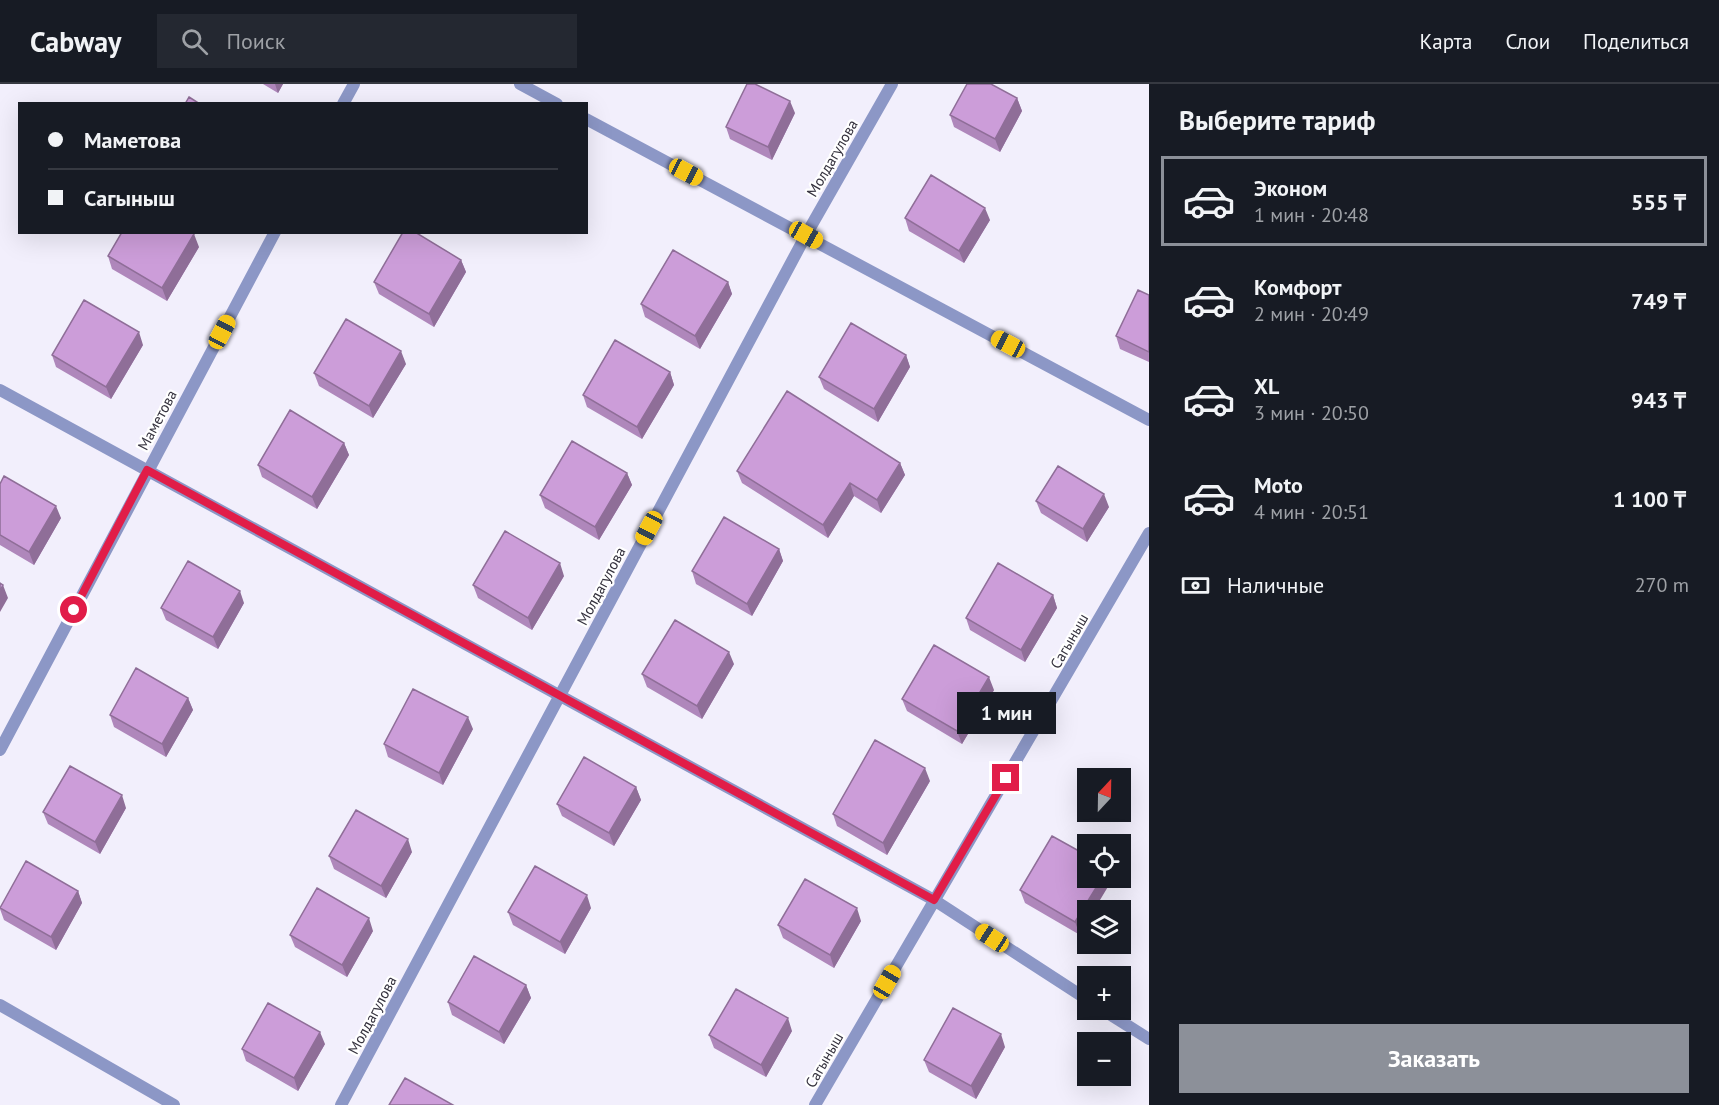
<!DOCTYPE html>
<html lang="ru">
<meta charset="utf-8">
<style>
body{margin:0;font-family:"PT Sans",sans-serif;background:#242831;color:#f1f3f6;height:100vh;display:flex;flex-direction:column;font-size:22px;white-space:nowrap}
*{box-sizing:border-box;margin:0}
p{font-size:20px;color:#9ea1a6}
.icon{flex:none;width:33px;height:33px;fill:none;stroke:currentColor;stroke-width:2;stroke-linecap:round;stroke-linejoin:round}
.map{position:relative;flex:1;overflow:hidden}
.drawer{display:flex;flex-direction:column;background:#171b24;width:570px}
.drawer>*{flex:none}
.banner{position:absolute;left:18px;top:18px;width:570px;height:132px;border-radius:0px;box-shadow:0 6px 24px #0002;display:grid;align-content:center;height:132px;padding:0 30px;background:#171b24}
.needle{width:39px;rotate:22deg}
.buttons{position:absolute;left:1077px;top:684px;display:grid;gap:12px}
.buttons a{display:grid;place-items:center;width:54px;height:54px;border-radius:0px;background:#171b24;box-shadow:0 6px 24px #0002;font-size:30px}
.end{position:absolute;width:27px;height:27px;margin:-14px;border:8px solid #e11d48;background:#fff;box-shadow:0 0 0 3px #fff}
.from{border-radius:50%}
.bubble{position:absolute;height:42px;border-radius:0px;background:#171b24;box-shadow:0 6px 24px #0002;font-size:20px;font-weight:600;line-height:42px;text-align:center}
.car{position:absolute;width:18px;height:36px;margin:-18px -9px;border-radius:8px;box-shadow:0 0 4px 2px #0007;background:linear-gradient(#f5c518 24%,#345 0 40%,#f5c518 0 76%,#345 0 86%,#f5c518 0)}
.banner b{display:flex;align-items:center;gap:21px;height:57px;font-size:22px}
.banner b+b{border-top:2px solid #363941}
.banner i{width:15px;height:15px;background:#f1f3f6}
ul{padding:0;list-style:none}
li{display:flex;align-items:center;gap:18px;height:90px;margin:0 12px 9px;padding:0 18px;border:3px solid transparent;border-radius:0px}
li div{flex:1}
li b{display:block;font-size:22px}
li em{font-style:normal;font-weight:600}
li.current{border-color:#8c9099}
li>.icon{width:54px;height:54px;stroke-width:1.5}
h2{padding:0 30px;font-size:27px;line-height:72px}
.pay{display:flex;align-items:center;gap:15px;height:66px;padding:0 30px;font-size:22px}
.pay p{margin-inline-start:auto}
.action{display:flex;gap:12px;margin-top:auto;padding:12px 30px}
.action a{flex:1;height:69px;border-radius:0px;background:#8c9099;color:#fff;font-size:24px;font-weight:600;line-height:69px;text-align:center}
header{display:flex;align-items:center;gap:36px;box-sizing:border-box;height:84px;padding:0 30px;background:#171b24;border-bottom:2px solid #363941}
header strong{font-size:28px}
nav{display:flex;gap:33px;margin-inline-start:auto;font-size:21px}
.search{width:420px;height:54px;background:#242831;display:flex;align-items:center;gap:15px;box-sizing:border-box;padding:0 21px;border-radius:0px;color:#9ea1a6;font-size:22px}
main{display:flex;flex:1;min-height:0}
.map>svg:first-child{display:block}
</style>
<header>
<strong>Cabway</strong>
<div class="search"><svg class="icon" aria-label="search" viewBox="0 0 24 24"><circle cx="10" cy="10" r="6"/><path d="M15 15l6 6"/></svg>Поиск</div>
<nav><a>Карта</a><a>Слои</a><a>Поделиться</a></nav>
</header>
<main>
<div class="map">
<svg width="1149" height="1021" viewBox="0 0 1149 1021">
<rect width="100%" height="100%" fill="#f2effc"/>
<g fill="none" stroke-linecap="round" stroke-linejoin="round">
<path stroke="#8c97c6" stroke-width="12" d="M520,0L557,20
M343,20L354,0
M586,35L1149,336
M0,306L934,816L1088,916
M0,666L275,148
M1103,926L1149,955
M341,1021L806,151L892,0
M815,1021L1149,449"/>
<path stroke="#8c97c6" stroke-width="12" d="M0,921L174,1021"/>
</g>
<path fill="#af87bb" d="M263,0H283L278,9Z
M1017,14L1022,27L1000,68L954,43L950,31Z
M795,29L772,76L730,55L726,43Z
M905,134L990,136L964,179L909,147Z
M199,163L167,217L112,185L108,172Z
M461,176L466,188L434,243L379,210L374,198Z
M728,198L732,210L700,265L645,233L641,220Z
M1149,211V278L1120,265L1116,252Z
M143,261L111,315L56,283L52,271Z
M906,271L910,283L878,338L824,305L819,293Z
M406,280L373,334L319,302L314,289Z
M670,288L674,301L642,355L587,323L583,311Z
M344,359L349,371L317,425L262,393L258,381Z
M900,379L905,391L881,429L854,412L828,454L742,399L737,387Z
M627,389L632,401L599,456L545,424L540,411Z
M0,400L61,434L34,481L0,461Z
M1036,417L1109,423L1087,458L1041,429Z
M779,465L783,477L752,532L696,500L692,487Z
M564,492L532,546L478,514L473,501Z
M1053,511L1057,524L1025,578L970,546L966,534Z
M244,519L218,565L166,536L161,524Z
M734,580L702,635L647,603L642,590Z
M994,606L962,660L907,627L902,615Z
M188,614L193,626L166,673L114,643L110,631Z
M473,645L443,701L388,673L384,660Z
M930,697L887,771L837,742L833,730Z
M636,703L641,716L614,762L562,732L557,720Z
M126,724L100,770L48,740L43,728Z
M412,768L386,814L334,785L329,772Z
M1088,794H1111L1112,796L1088,826V837L1080,851L1025,819L1020,806Z
M78,807L82,819L56,866L4,836L0,825V823Z
M591,824L565,870L513,841L508,828Z
M861,837L834,884L783,854L778,841Z
M373,847L347,893L295,863L290,851Z
M526,901L531,914L504,960L452,931L448,918Z
M792,947L766,993L714,964L709,951Z
M325,960L298,1007L246,977L242,965Z
M1005,963L976,1015L929,988L924,976Z"/>
<path fill="#8f6e98" d="M275,0H283L278,9Z
M1017,14L1022,27L1000,68L995,55Z
M790,17L795,29L772,76L768,63Z
M985,124L990,136L964,179L959,167Z
M194,150L199,163L167,217L162,204Z
M461,176L466,188L434,243L429,230Z
M728,198L732,210L700,265L695,252Z
M139,248L143,261L111,315L106,303Z
M401,267L406,280L373,334L369,322Z
M906,271L910,283L878,338L874,325Z
M670,288L674,301L642,355L637,343Z
M344,359L349,371L317,425L312,413Z
M900,379L905,391L881,429L877,416Z
M627,389L632,401L599,456L595,443Z
M850,399L854,412L828,454L823,441Z
M1104,410L1109,423L1087,458L1083,445Z
M56,422L61,434L34,481L29,468Z
M779,465L783,477L752,532L747,520Z
M560,479L564,492L532,546L528,534Z
M3,501L8,514L0,528V507Z
M240,507L244,519L218,565L213,553Z
M1053,511L1057,524L1025,578L1021,566Z
M729,568L734,580L702,635L697,622Z
M989,593L994,606L962,660L957,647Z
M188,614L193,626L166,673L162,660Z
M468,633L473,645L443,701L439,689Z
M925,684L930,697L887,771L883,759Z
M636,703L641,716L614,762L609,749Z
M122,711L126,724L100,770L95,758Z
M408,755L412,768L386,814L381,802Z
M1102,794H1111L1112,796L1094,826H1088V837L1080,851L1075,838Z
M78,807L82,819L56,866L51,853Z
M587,811L591,824L565,870L560,858Z
M857,824L861,837L834,884L830,871Z
M369,834L373,847L347,893L342,881Z
M526,901L531,914L504,960L499,948Z
M788,934L792,947L766,993L761,981Z
M320,948L325,960L298,1007L294,994Z
M1001,950L1005,963L976,1015L971,1002Z"/>
<path fill="#cc9dd9" stroke="#8f6e98" stroke-width="1.5" d="M747,0H755L790,17L768,63L726,43Z
M967,0H991L1017,14L995,55L950,31Z
M189,13L200,20H185Z
M931,91L985,124L959,167L905,134Z
M122,148H191L194,150L162,204L108,172Z
M403,148H415L461,176L429,230L374,198Z
M673,166L728,198L695,252L641,220Z
M1138,206L1149,211V268L1116,252Z
M84,216L139,248L106,303L52,271Z
M346,235L401,267L369,322L314,289Z
M851,239L906,271L874,325L819,293Z
M615,256L670,288L637,343L583,311Z
M787,307L900,379L877,416L850,399L823,441L737,387Z
M290,326L344,359L312,413L258,381Z
M572,357L627,389L595,443L540,411Z
M1058,382L1104,410L1083,445L1036,417Z
M4,392L56,422L29,468L0,451V400Z
M724,433L779,465L747,520L692,487Z
M505,447L560,479L528,534L473,501Z
M188,477L240,507L213,553L161,524Z
M998,479L1053,511L1021,566L966,534Z
M0,499L3,501L0,507Z
M675,536L729,568L697,622L642,590Z
M934,561L989,593L957,647L902,615Z
M136,584L188,614L162,660L110,631Z
M413,605L468,633L439,689L384,660Z
M875,656L925,684L883,759L833,730Z
M584,673L636,703L609,749L557,720Z
M70,682L122,711L95,758L43,728Z
M356,726L408,755L381,802L329,772Z
M1052,752L1088,772V794H1102L1075,838L1020,806Z
M26,777L78,807L51,853L0,824Z
M535,782L587,811L560,858L508,828Z
M805,795L857,824L830,871L778,841Z
M317,804L369,834L342,881L290,851Z
M474,872L526,901L499,948L448,918Z
M736,905L788,934L761,981L709,951Z
M268,919L320,948L294,994L242,965Z
M953,924L1001,950L971,1002L924,976Z
M405,994L453,1021H389Z"/>
<g fill="none" stroke-linecap="round" stroke-linejoin="round">
<path stroke="#e11d48" stroke-width="8" d="M74,526L147,386L934,816L1006,694"/>
</g>
<g text-anchor="middle" dominant-baseline="central" stroke-width="4.5" stroke-linejoin="round" paint-order="stroke">
<g font-size="15" fill="#35323e" stroke="#fff">
<text transform="translate(832 74) rotate(-60)">Молдагулова</text>
<text transform="translate(157 336) rotate(-62)">Маметова</text>
<text transform="translate(601 502) rotate(-62)">Молдагулова</text>
<text transform="translate(1069 557) rotate(-60)">Сагыныш</text>
<text transform="translate(372 931) rotate(-62)">Молдагулова</text>
<text transform="translate(824 976) rotate(-60)">Сагыныш</text>
</g>
</g>
</svg>
<div class="buttons">
<a><svg class="needle" viewBox="-14 -14 28 28"><path d="M0-13l5 13h-10z" fill="#e53935"/><path d="M0 13l5-13h-10z" fill="#9ea1a6"/></svg></a>
<a><svg class="icon" aria-label="locate" viewBox="0 0 24 24"><circle cx="12" cy="12" r="6"/><path d="M12 2v4M12 18v4M2 12h4M18 12h4"/></svg></a>
<a><svg class="icon" aria-label="layers" viewBox="0 0 24 24"><path d="M12 4l9 5-9 5-9-5zM3 14l9 5 9-5"/></svg></a>
<a>+</a>
<a>−</a>
</div>
<i class="end from" style="left:74px;top:526px"></i>
<i class="end" style="left:1006px;top:694px"></i>
<div class="bubble" style="left:957px;top:608px;width:99px">1 мин</div>
<i class="car" style="left:686px;top:88px;rotate:118deg"></i>
<i class="car" style="left:806px;top:151px;rotate:119deg"></i>
<i class="car" style="left:222px;top:248px;rotate:28deg"></i>
<i class="car" style="left:1008px;top:260px;rotate:298deg"></i>
<i class="car" style="left:649px;top:444px;rotate:208deg"></i>
<i class="car" style="left:992px;top:854px;rotate:303deg"></i>
<i class="car" style="left:887px;top:898px;rotate:30deg"></i>
<div class="banner">
<b><i class="from"></i>Маметова</b>
<b><i></i>Сагыныш</b>
</div>
</div>
<section class="drawer">
<h2>Выберите тариф</h2>
<ul>
<li class="current"><svg class="icon" aria-label="car" viewBox="0 0 24 24"><path d="M5 17H2v-5l4-1 3-4h7l3 4 3 1v5h-3M9 17h6M6 11h13"/><circle cx="7" cy="17" r="2"/><circle cx="17" cy="17" r="2"/></svg><div><b>Эконом</b><p>1 мин · 20:48</p></div><em>555 ₸</em></li>
<li><svg class="icon" aria-label="car" viewBox="0 0 24 24"><path d="M5 17H2v-5l4-1 3-4h7l3 4 3 1v5h-3M9 17h6M6 11h13"/><circle cx="7" cy="17" r="2"/><circle cx="17" cy="17" r="2"/></svg><div><b>Комфорт</b><p>2 мин · 20:49</p></div><em>749 ₸</em></li>
<li><svg class="icon" aria-label="car" viewBox="0 0 24 24"><path d="M5 17H2v-5l4-1 3-4h7l3 4 3 1v5h-3M9 17h6M6 11h13"/><circle cx="7" cy="17" r="2"/><circle cx="17" cy="17" r="2"/></svg><div><b>XL</b><p>3 мин · 20:50</p></div><em>943 ₸</em></li>
<li><svg class="icon" aria-label="car" viewBox="0 0 24 24"><path d="M5 17H2v-5l4-1 3-4h7l3 4 3 1v5h-3M9 17h6M6 11h13"/><circle cx="7" cy="17" r="2"/><circle cx="17" cy="17" r="2"/></svg><div><b>Moto</b><p>4 мин · 20:51</p></div><em>1 100 ₸</em></li>
</ul>
<div class="pay"><svg class="icon" aria-label="cash" viewBox="0 0 24 24"><path d="M3 7h18v10H3z"/><circle cx="12" cy="12" r="2"/></svg>Наличные<p>270 m</p></div>
<div class="action"><a>Заказать</a></div>
</section>
</main>
